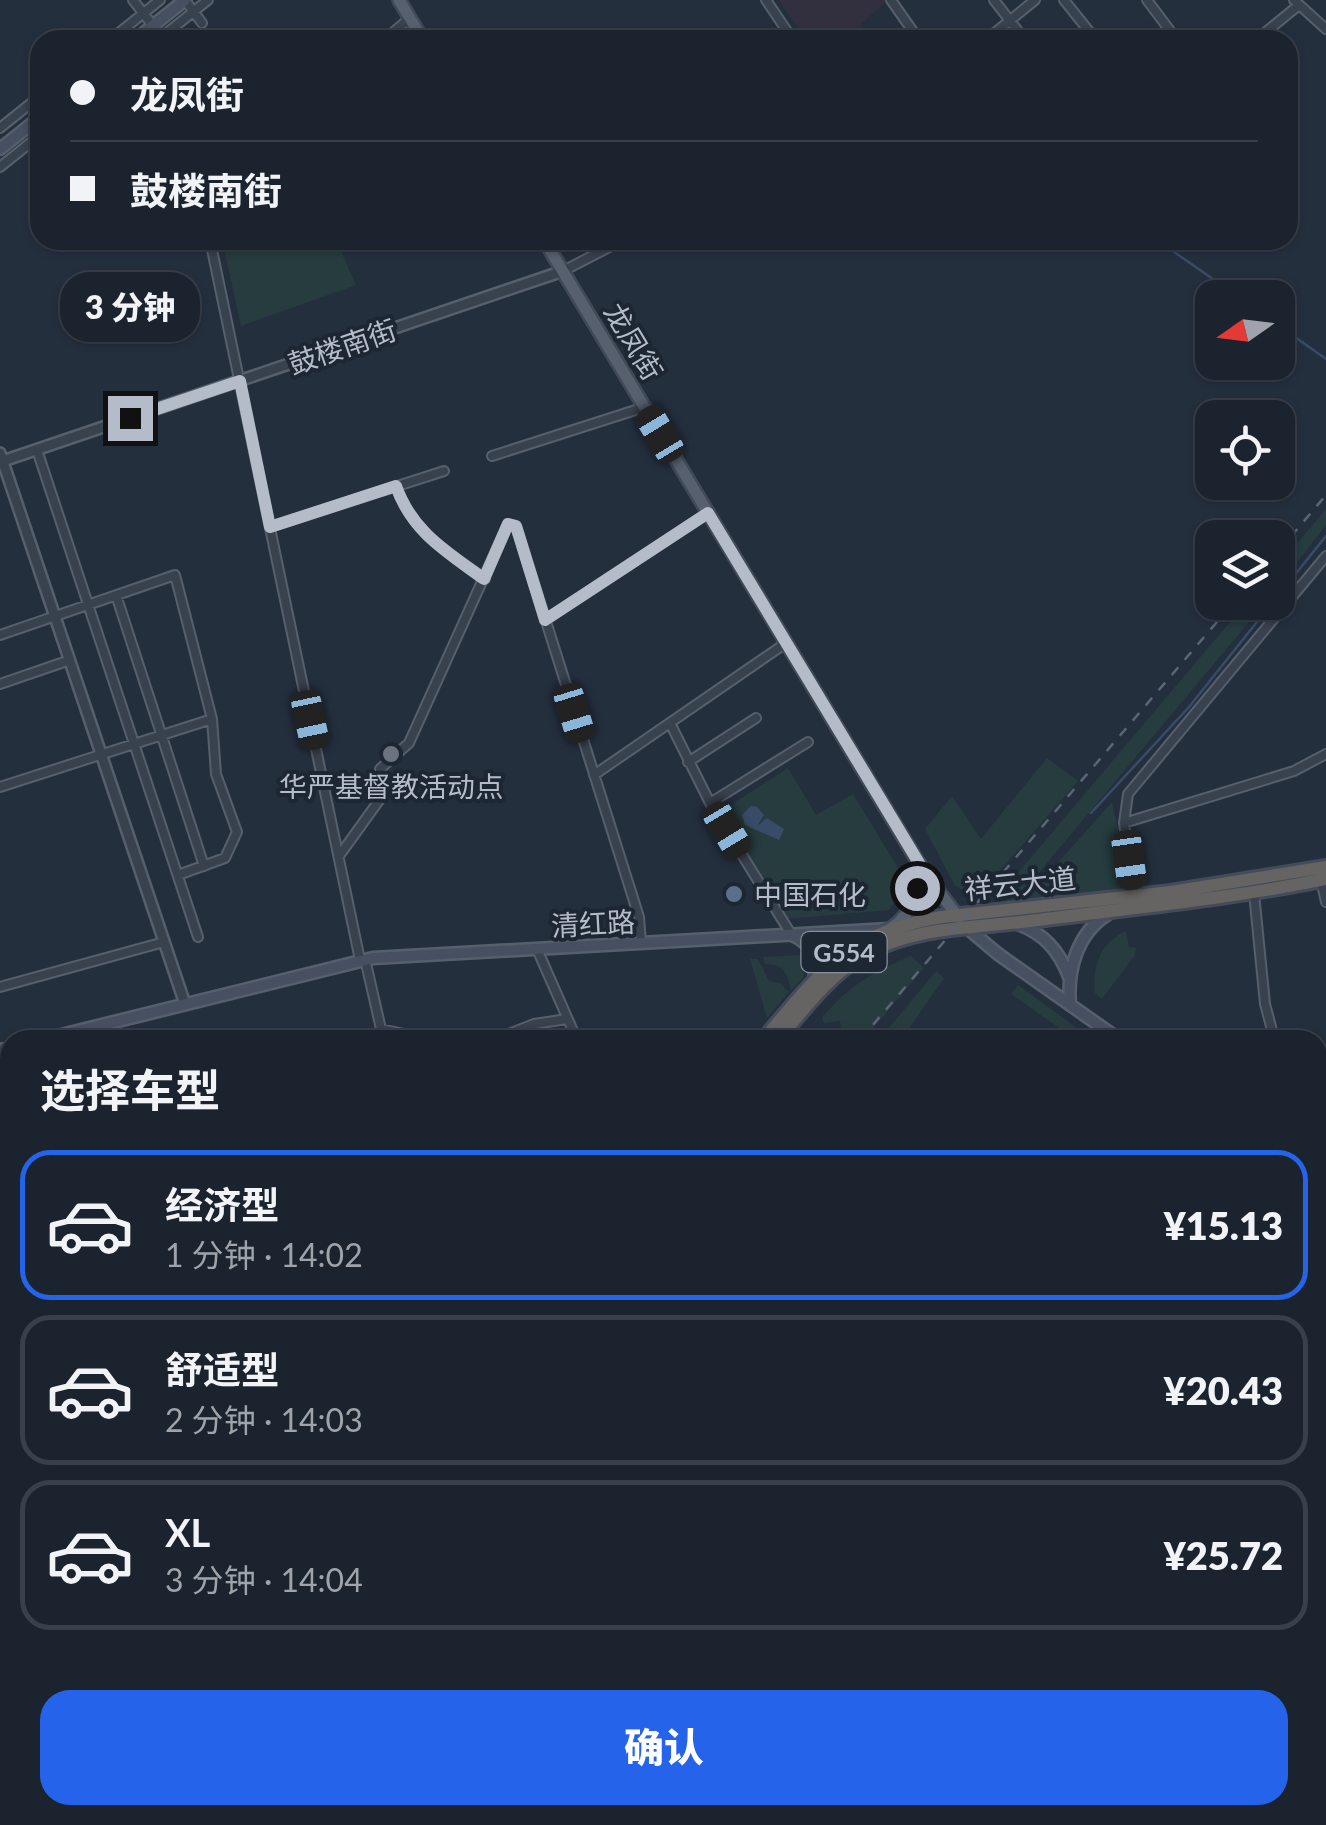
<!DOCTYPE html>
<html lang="zh">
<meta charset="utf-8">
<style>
body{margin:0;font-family:Lato,"Noto Sans SC",sans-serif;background:#282f3a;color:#f1f3f6;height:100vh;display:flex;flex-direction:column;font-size:38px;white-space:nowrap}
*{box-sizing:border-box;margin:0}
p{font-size:32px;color:#a0a4aa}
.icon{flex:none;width:55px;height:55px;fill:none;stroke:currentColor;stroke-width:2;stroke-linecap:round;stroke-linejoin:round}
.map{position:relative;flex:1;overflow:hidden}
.panel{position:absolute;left:0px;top:1030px;width:1328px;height:795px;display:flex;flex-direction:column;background:#1b232e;border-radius:30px 30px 0 0;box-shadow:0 2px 8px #0004,0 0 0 2px #39404a}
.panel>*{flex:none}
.top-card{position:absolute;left:30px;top:30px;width:1268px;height:220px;border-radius:30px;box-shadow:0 2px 8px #0004,0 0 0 2px #39404a;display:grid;align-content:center;height:220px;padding:0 40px;background:#1b232e}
.needle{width:65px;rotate:256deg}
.fabs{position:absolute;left:1195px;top:280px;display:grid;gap:20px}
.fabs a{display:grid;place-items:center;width:100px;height:100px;border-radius:20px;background:#1b232e;box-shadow:0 2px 8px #0004,0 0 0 2px #39404a;font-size:50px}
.end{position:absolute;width:45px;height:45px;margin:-22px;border:12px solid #b4bcc9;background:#111;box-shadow:0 0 0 5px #111}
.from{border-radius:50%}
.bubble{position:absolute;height:70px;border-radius:30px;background:#1b232e;box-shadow:0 2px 8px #0004,0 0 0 2px #39404a;font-size:32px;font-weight:800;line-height:70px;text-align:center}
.car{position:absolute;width:30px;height:60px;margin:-30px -15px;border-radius:12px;box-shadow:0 0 8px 2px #0007;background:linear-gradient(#222 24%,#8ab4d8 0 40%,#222 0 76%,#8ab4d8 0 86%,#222 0)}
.top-card b{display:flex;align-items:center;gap:35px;height:95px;font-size:38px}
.top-card b+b{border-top:2px solid #39404a}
.top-card i{width:25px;height:25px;background:#f1f3f6}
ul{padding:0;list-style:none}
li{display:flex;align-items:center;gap:30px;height:150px;margin:0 20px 15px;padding:0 20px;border:5px solid #39404a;border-radius:30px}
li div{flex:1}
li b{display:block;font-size:38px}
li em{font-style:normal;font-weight:800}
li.current{border-color:#2563eb}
li>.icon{width:90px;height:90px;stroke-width:1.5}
h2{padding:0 40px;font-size:45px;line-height:120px}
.primary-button{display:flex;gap:20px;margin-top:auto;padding:20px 40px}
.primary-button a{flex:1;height:115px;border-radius:30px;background:#2563eb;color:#fff;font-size:40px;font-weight:800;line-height:115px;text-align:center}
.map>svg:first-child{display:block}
</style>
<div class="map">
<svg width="1326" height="1825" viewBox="0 0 1326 1825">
<rect width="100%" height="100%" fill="#242f3e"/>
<path fill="#32303f" d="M779,0H887L860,25L871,40H806Z"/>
<path fill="#263c3f" d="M222,240H336L356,285L241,326Z
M1326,509V525L1278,587V566Z
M1246,603H1265L1015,901L1006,902L1001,893Z
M1047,758L1078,781L977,897L955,886L925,829L952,796L981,839Z
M788,768L816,815L853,794L903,876L902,893L889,910L786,919L723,810Z
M1112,802L1128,874L1122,888L1023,902Z
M1126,931L1129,947L1136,948L1135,955L1102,999L1095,993C1092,966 1100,943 1126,931Z
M802,955L804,977L791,991C788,974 783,963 765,964L763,957Z
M911,956L924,968L863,1040H842L840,1021L824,1023L822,1018C847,987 874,971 911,956Z
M750,959H758L769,981L780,983L789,992L767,1018Z
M936,971L944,978L901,1040H879Z
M1018,985L1088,1036L1085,1040H1076L1011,994Z"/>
<path fill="#394c67" d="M751,806L757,807L764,815L757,826L767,818L784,829L779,840L745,825L742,815Z"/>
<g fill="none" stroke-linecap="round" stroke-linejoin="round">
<path stroke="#394c67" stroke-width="2.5" d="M1157,240L1240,298
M1278,325L1326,359
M1278,596L1326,536
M1091,813L1189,707L1273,602"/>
<g stroke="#565f6c" stroke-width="12">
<path id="minor" d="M133,0L164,40
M185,0L202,23
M766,0L793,40
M891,0L919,40
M994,0L1025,40
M1064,0L1096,40
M1147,0L1177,40
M1294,0L1326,29
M110,40L160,0
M158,40L208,0
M384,40L410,18
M986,40L1035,0
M1256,40L1299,5
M0,128L40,96
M0,167L40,135
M210,240L360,960
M563,271L623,240
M37,450L198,937
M492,456L645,407
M396,486C412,532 447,552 485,579
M270,527L444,471
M116,595L204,866
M545,620L708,513
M0,635L175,575L212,719L216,774L237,832L225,858L178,875
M0,684L70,660
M670,723L710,803L791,934
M688,762L756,718
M594,775L786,643
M0,787L212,719
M710,803L808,742
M1124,823L1294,771L1326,754
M339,856L383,795L380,769L409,743L508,524L516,526L639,917L641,943
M1321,880L1326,902
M1254,893L1265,1004L1272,1030
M1134,896L1124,823L1128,794L1326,556
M537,949L577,1040
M365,959L381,1029L404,1034L409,1040
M0,987L164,942
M493,1040L534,1024L567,1019
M1318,1170L1326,1175
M0,1822L4,1825
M461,1825L467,1815"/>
</g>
<g stroke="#565f6c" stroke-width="14">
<path id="tertiary" d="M0,453L185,1004
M3,461L563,271
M0,1258L10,1256"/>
</g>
<g stroke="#565f6c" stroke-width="15">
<path id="secondary" d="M135,40L185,0
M0,149L40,117
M1015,923C1044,933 1059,950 1070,979
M966,927L998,954L1120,1040
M792,935C812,944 818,958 814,980
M1070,1005C1067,970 1077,933 1108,914
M41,1040L373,958L889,929
M0,1050L10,1048
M1318,1221C1326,1269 1310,1318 1326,1364"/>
</g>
<g stroke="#414a57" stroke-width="16">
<path id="primary" d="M399,0L423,40
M544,240L924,872L959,918
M890,929C915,913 917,890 919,863"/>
</g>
<g stroke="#434c59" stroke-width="18">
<path id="trunk" d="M763,1040C821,972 848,932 942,917L1171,892L1326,867
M778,1040C804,1009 830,974 865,954C916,926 974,928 1029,921C1129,908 1228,899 1326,879
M0,1738L10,1735
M0,1750L10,1747"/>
</g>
<use href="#minor" stroke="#38414e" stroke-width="8"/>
<use href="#tertiary" stroke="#38414e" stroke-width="9"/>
<use href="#secondary" stroke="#465061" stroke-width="10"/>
<use href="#primary" stroke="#56606e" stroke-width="11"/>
<use href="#trunk" stroke="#656462" stroke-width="12"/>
<path stroke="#5a6575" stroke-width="2.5" stroke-dasharray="10 10" stroke-linecap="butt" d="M1278,552L1326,495
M860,1040L1234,602
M1318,1606L1326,1590
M180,1825L189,1815
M205,1825L214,1815
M229,1825L238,1815
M331,1825L334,1815
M349,1825L353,1815
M400,1825L414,1815
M1202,1825L1208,1815"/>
</g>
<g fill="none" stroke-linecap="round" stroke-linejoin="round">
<path stroke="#b4bcc9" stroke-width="12" d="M130,418L240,381L270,527L396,486C412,532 447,552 484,579L508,524L516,526L545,620L708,513L919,863L917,888"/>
</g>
<circle fill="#6b7280" stroke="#1d2633" stroke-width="4" cx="391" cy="754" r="10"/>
<circle fill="#5c6f8a" stroke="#1d2633" stroke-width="4" cx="734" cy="894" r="10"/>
<g text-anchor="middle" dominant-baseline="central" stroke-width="8" stroke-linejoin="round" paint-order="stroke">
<rect fill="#1d2633" stroke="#878f9c" stroke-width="2.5" x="801.5" y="932" width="85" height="40" rx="8"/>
<g font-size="25" font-weight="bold" fill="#b4bcc9">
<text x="844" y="952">G554</text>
</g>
<g font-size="28" fill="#b4bcc9" stroke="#1d2633">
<text transform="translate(634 341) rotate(59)">龙凤街</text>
<text transform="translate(342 346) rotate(-19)">鼓楼南街</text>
<text transform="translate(1020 883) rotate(-6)">祥云大道</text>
<text transform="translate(593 923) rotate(-3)">清红路</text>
</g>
<g font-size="28" fill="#b4bcc9" stroke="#1d2633">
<text x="391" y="786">华严基督教活动点</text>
<text x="754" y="894" text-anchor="start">中国石化</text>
</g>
</g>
</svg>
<div class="fabs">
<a><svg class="needle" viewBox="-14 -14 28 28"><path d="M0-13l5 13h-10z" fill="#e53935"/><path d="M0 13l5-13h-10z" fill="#a0a4aa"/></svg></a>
<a><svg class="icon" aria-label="locate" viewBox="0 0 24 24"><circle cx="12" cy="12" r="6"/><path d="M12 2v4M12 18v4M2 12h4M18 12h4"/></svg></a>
<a><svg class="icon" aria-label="layers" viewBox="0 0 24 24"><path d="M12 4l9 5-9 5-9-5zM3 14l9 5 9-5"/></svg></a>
</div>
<i class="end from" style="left:917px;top:888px"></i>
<i class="end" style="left:130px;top:418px"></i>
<div class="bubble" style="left:60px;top:272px;width:140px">3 分钟</div>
<i class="car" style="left:660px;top:434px;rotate:329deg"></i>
<i class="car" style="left:574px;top:713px;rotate:163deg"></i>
<i class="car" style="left:310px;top:720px;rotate:168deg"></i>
<i class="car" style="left:727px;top:830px;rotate:149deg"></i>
<i class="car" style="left:1129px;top:860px;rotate:172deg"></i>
<div class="top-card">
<b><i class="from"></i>龙凤街</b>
<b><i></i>鼓楼南街</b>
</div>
<section class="panel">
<h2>选择车型</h2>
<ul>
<li class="current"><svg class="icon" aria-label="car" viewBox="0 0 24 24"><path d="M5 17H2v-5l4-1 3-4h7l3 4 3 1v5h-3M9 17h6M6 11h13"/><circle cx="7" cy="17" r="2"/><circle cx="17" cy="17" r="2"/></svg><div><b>经济型</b><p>1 分钟 · 14:02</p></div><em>¥15.13</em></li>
<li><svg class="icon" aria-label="car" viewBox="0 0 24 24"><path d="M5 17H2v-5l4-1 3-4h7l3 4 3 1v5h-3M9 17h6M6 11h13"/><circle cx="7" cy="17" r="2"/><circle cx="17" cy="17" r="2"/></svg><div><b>舒适型</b><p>2 分钟 · 14:03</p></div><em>¥20.43</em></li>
<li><svg class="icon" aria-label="car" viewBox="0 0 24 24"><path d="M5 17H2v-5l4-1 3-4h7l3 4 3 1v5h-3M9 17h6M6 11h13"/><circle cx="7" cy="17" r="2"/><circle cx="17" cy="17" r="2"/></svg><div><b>XL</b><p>3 分钟 · 14:04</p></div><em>¥25.72</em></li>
</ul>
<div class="primary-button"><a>确认</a></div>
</section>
</div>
